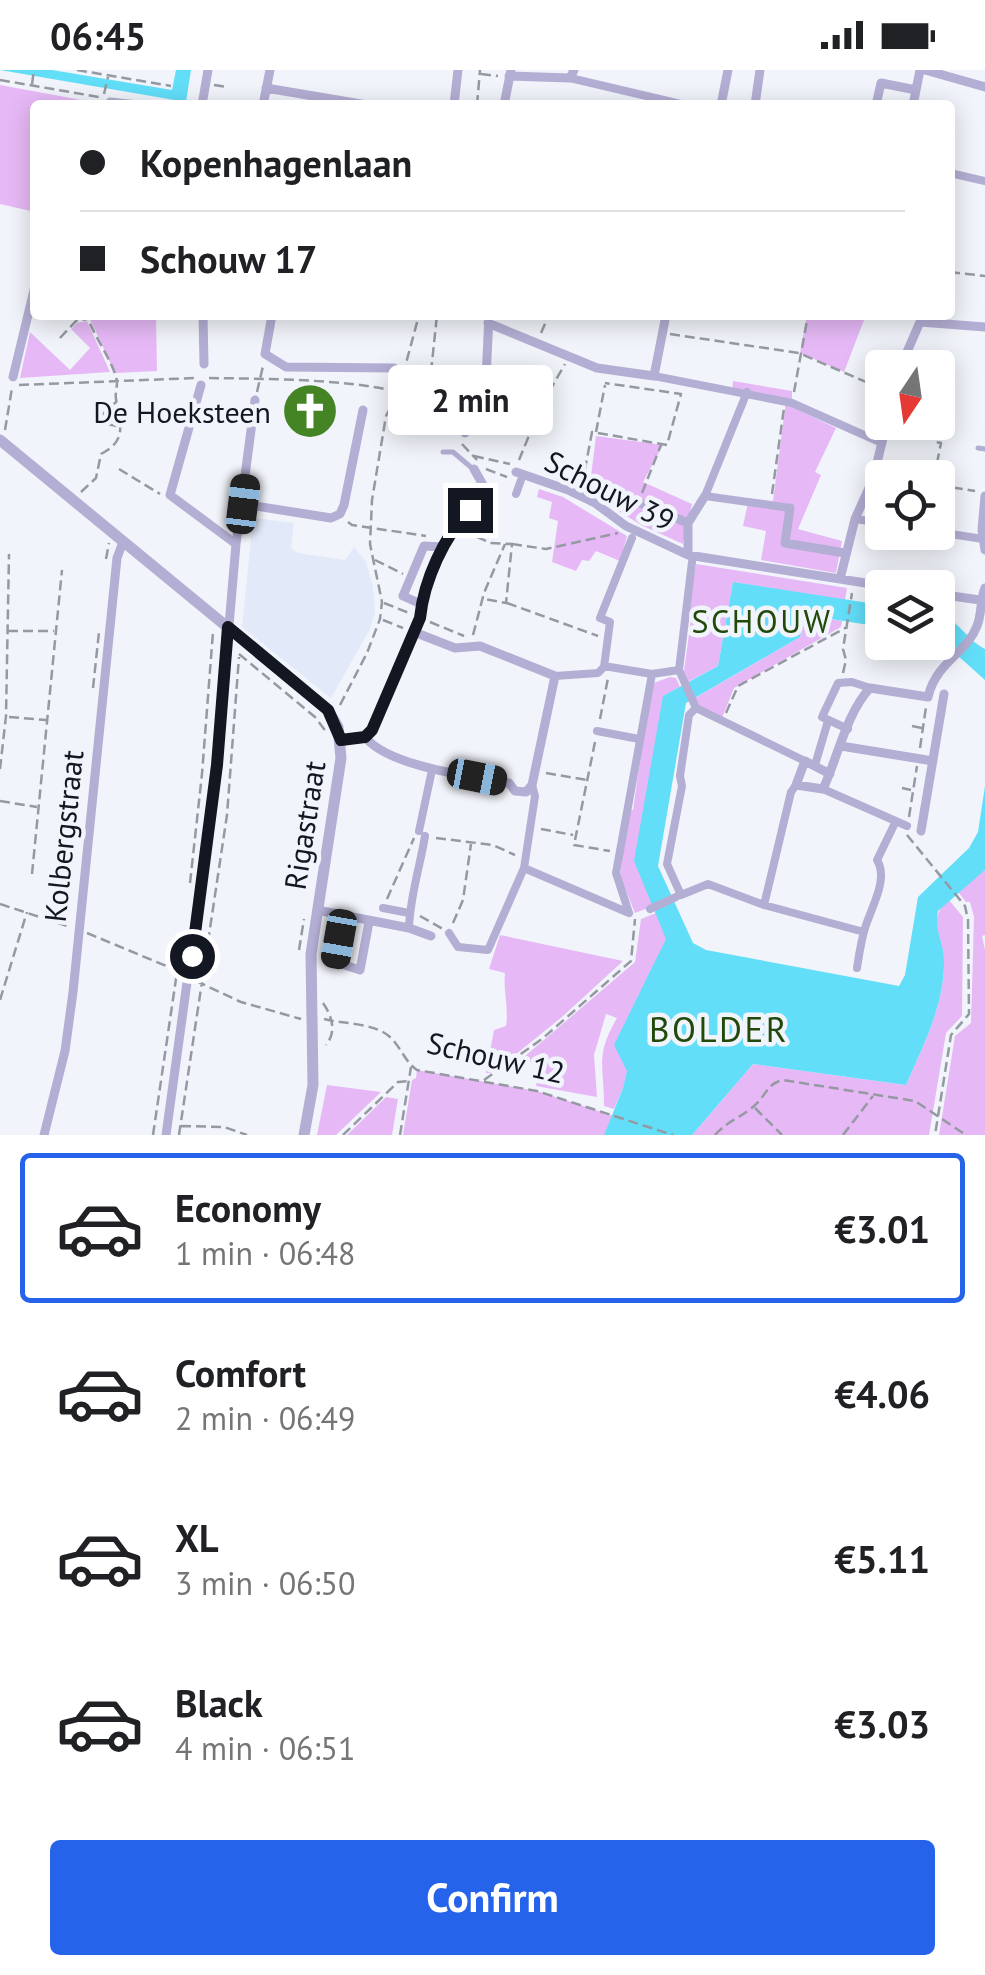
<!DOCTYPE html>
<meta charset="utf-8">
<style>
body{margin:0;font-family:"PT Sans",sans-serif;background:#f6f6f6;color:#202124;height:100vh;display:flex;flex-direction:column;font-size:38px;white-space:nowrap}
*{box-sizing:border-box;margin:0}
p{font-size:32px;color:#757577}
.icon{flex:none;width:55px;height:55px;fill:none;stroke:currentColor;stroke-width:2;stroke-linecap:round;stroke-linejoin:round}
.map{position:relative;height:1065px;overflow:hidden}
.details{display:flex;flex-direction:column;background:#fff;flex:1}
.details>*{flex:none}
.hud{position:absolute;left:30px;top:30px;width:925px;height:220px;border-radius:10px;box-shadow:0 5px 25px #0003;display:grid;align-content:center;height:220px;padding:0 50px;background:#fff}
.needle{width:65px;rotate:193deg}
.buttons{position:absolute;left:865px;top:280px;display:grid;gap:20px}
.buttons a{display:grid;place-items:center;width:90px;height:90px;border-radius:10px;background:#fff;box-shadow:0 5px 25px #0003;font-size:50px}
.end{position:absolute;width:45px;height:45px;margin:-22px;border:12px solid #121722;background:#fff;box-shadow:0 0 0 5px #fff}
.from{border-radius:50%}
.bubble{position:absolute;height:70px;border-radius:10px;background:#fff;box-shadow:0 5px 25px #0003;font-size:32px;font-weight:700;line-height:70px;text-align:center}
.car{position:absolute;width:30px;height:60px;margin:-30px -15px;border-radius:12px;box-shadow:0 0 8px 2px #0007;background:linear-gradient(#222 24%,#8ab4d8 0 40%,#222 0 76%,#8ab4d8 0 86%,#222 0)}
.hud b{display:flex;align-items:center;gap:35px;height:95px;font-size:38px}
.hud b+b{border-top:2px solid #e0e0e0}
.hud i{width:25px;height:25px;background:#202124}
ul{padding:18px 0 0;list-style:none}
li{display:flex;align-items:center;gap:30px;height:150px;margin:0 20px 15px;padding:0 30px;border:5px solid transparent;border-radius:10px}
li div{flex:1}
li b{display:block;font-size:38px}
li em{font-style:normal;font-weight:700}
li.current{border-color:#2563eb}
li>.icon{width:90px;height:90px;stroke-width:1.5}
.action{display:flex;gap:20px;margin-top:auto;padding:20px 50px}
.action a{flex:1;height:115px;border-radius:10px;background:#2563eb;color:#fff;font-size:40px;font-weight:700;line-height:115px;text-align:center}
.status{display:flex;justify-content:space-between;align-items:center;height:70px;padding:0 50px;background:#fff;direction:ltr}
.status svg{height:28px;fill:currentColor}
.map>svg:first-child{display:block}
</style>
<div class="status"><b>06:45</b><svg viewBox="0 0 49 12"><path d="M0 12V9h3v3zM5 12V6h3v6zM10 12V3h3v9zM15 12V0h3v12zM26 1h20v11H26zM47 4h2v5h-2z"/></svg></div>
<div class="map">
<svg width="985" height="1065" viewBox="0 0 985 1065">
<rect width="100%" height="100%" fill="#f1f4fa"/>
<path fill="#e2e9f9" d="M253,448L294,453L291,478L298,483L345,490L354,477L366,492L373,517L375,542L370,559L331,628L242,557Z"/>
<path fill="#e6b9f6" d="M0,15L98,33L35,35V142L0,134Z
M88,245H156L157,301L115,303Z
M807,245H866L844,302L800,283Z
M87,251L110,302L20,308L30,262L70,300L90,278L71,259L77,253Z
M733,311L792,321V337L836,358L815,402L821,405L798,459L842,471L836,503L761,490L766,461L743,456L749,428L773,431L786,331L732,321Z
M596,366L663,375L643,412L692,434L683,474L641,455L589,423Z
M539,419L563,427L627,466L620,491L596,481L589,491L582,490L576,501L552,492L558,451L549,448L552,432L537,427Z
M696,494L847,518L845,530L733,512L718,596L688,612L684,601L691,549L687,547Z
M805,545L842,551L841,557L734,618L722,648L698,637L695,628L800,567Z
M670,607L676,608L680,617L663,626L653,836L635,843L620,806L629,741L633,740L651,614Z
M985,800V872V865L982,866L985,880V1065H939L955,966L971,953L974,847L970,832H966L958,822Z
M949,830L963,847L962,946L946,963L929,1065H692L753,994L906,1015C923,976 943,938 944,895C945,869 924,850 949,830Z
M656,843L667,869L623,1018L614,1039L604,1036C604,995 595,986 617,948L606,944L594,985L597,1027L536,1016L539,1001L525,986L635,892L641,849Z
M500,865L623,891L562,947L493,1003H486L494,960L506,956C509,937 503,923 505,903L489,899Z
M417,1000L537,1021L673,1065H403L412,1010L416,1008Z
M327,1015L381,1022L336,1065H317Z
M386,1027L398,1029L392,1065H347Z"/>
<path fill="#62def9" d="M0,0H52L172,20L176,0H191L186,32Z
M733,512L882,535V557L805,545L800,567L686,633L658,796L693,873L706,880L899,916L905,905L918,827L969,778L978,762L985,716V800L938,841C934,863 945,873 944,895C943,938 923,976 906,1015L753,994L692,1065H604L623,1018L627,1001L614,975L666,869L634,791L663,626L718,596Z
M938,544C959,549 965,569 985,579V610L938,568Z"/>
<g fill="none" stroke-linecap="round" stroke-linejoin="round">
<path stroke="#9599a1" stroke-width="2.5" stroke-dasharray="10 5" stroke-linecap="butt" d="M77,0L171,16
M481,4L498,6
M0,10L99,27
M32,14L34,0
M214,15L227,17
M104,24L108,7
M477,35L480,0
M950,202L985,206
M541,263L549,245
M670,264L799,283L882,319
M60,268L76,251L87,249
M431,302L437,245
M209,308C261,309 377,308 421,330C434,337 445,352 454,364
M19,315L196,308
M257,322L263,296
M794,322L808,245
M418,327L430,303L475,308
M102,345L116,332
M107,354L121,357
M5,360L12,318
M596,362L605,315
M462,374L477,390
M474,386L510,394
M519,390L542,334L565,294
M119,399L160,424
M486,399L507,407
M934,408L941,373L935,372L946,303L938,301
M582,415L592,362L667,375L681,324L605,313
M938,415L975,421
M81,422L96,408L101,384C128,370 120,354 116,329C115,323 117,318 117,312C115,294 93,266 87,245
M642,423L661,375
M772,424L784,338
M348,452L352,455L426,466
M463,461L491,473L512,474L506,533L485,529
M512,474L546,479L618,463
M106,489L109,473
M375,490L403,504
M384,533L409,543
M507,533L598,566
M383,550L403,558
M430,552L464,566
M8,561H54
M473,565L484,523L505,474
M239,584L315,647L327,663
M843,603L846,590L843,579L852,523
M93,618L99,562
M340,635L367,583L380,549L382,532L370,474L372,430L386,346L398,323L419,245
M726,643L738,616L847,557
M9,647L46,650
M600,649L608,608
M912,656L922,658
M595,672L574,775L610,781
M920,678L926,637
M0,699L6,646L9,484
M546,703L587,710
M902,718L911,720
M0,731L37,737
M909,747L917,696
M541,759L573,765
M907,765L965,836L968,850L969,944L951,965L935,1065
M436,768L493,775L515,785
M32,804L62,500
M190,813L202,704L213,562
M387,829L414,768
M0,834L70,857
M420,846L443,859
M453,853L463,830L471,774
M87,863L176,900
M299,880L304,849
M196,911L241,932L301,949
M0,930L27,842
M323,933C332,946 337,962 326,975
M324,949C344,954 375,953 390,967C401,977 405,992 417,1000L537,1021L673,1065
M484,1010L542,969L631,891L635,849
M755,1038L782,1065
M181,1056L224,1057L247,1065
M153,1065L181,875
M179,1065L227,745L239,587
M343,1065L398,1012L409,1011
M400,1065L411,997
M715,1065C727,1051 742,1047 754,1036C767,1025 766,1014 783,1010L915,1031L966,1065
M843,1065L873,1026"/>
<path stroke="#b3aed3" stroke-width="5" d="M978,378L985,379
M443,382H453L473,399"/>
<path stroke="#b3aed3" stroke-width="8" d="M570,8L685,35
M950,103L985,111
M654,306L792,333L882,373
M747,322L705,426L790,438
M516,424L521,410
M855,449L882,453
M938,462L983,469
M604,597L610,552L600,548L632,468
M679,600L696,638L805,691
M652,604L679,600L692,492
M555,606L598,603L604,597H610L652,604L616,803L629,843
M696,638L689,645L680,706L682,716L667,794L681,825L708,814L764,835L791,722L796,715
M848,659L822,647L838,613L852,612L870,618
M597,661L639,669
M815,695L828,651
M823,719L907,756
M419,761L432,700
M524,798L629,843
M764,835L864,862
M383,838L409,843
M650,839L676,827
M409,858C410,826 420,797 425,766
M449,863L458,877L488,880L524,798L535,726L532,715
M857,898C859,885 861,871 865,858C871,838 889,809 877,790L895,753"/>
<path stroke="#b3aed3" stroke-width="9" d="M925,0L985,17
M509,6L570,8L574,0
M266,18L367,35
M108,35L110,32L138,35
M202,35L208,0
M263,35L270,0
M454,35L458,0
M504,35L511,0
M721,35L728,0
M755,35L760,0
M876,35L881,13L916,20
M913,35L920,0
M203,245L204,294
M272,245L265,284L286,297L394,298
M488,253L597,298L654,306L666,245
M900,298L920,252L985,257
M13,307L35,216
M201,315L170,425L236,474
M465,363L486,309L489,245
M516,402L568,420L595,433L626,456L688,485L897,518
M985,426L982,460L985,480
M638,432L688,453
M243,434L331,448L340,444L344,435L363,340
M790,438L785,473L845,483
M688,485V453L705,426
M840,509L855,449L873,409L887,352
M938,524L980,530
M421,534L403,526L424,476L443,477
M365,667L372,660L420,547L421,534L443,477L453,457L487,422L474,399
M341,670L365,667C389,697 471,706 509,713L515,721L526,722L532,715L555,606L480,576L455,578L414,562
M841,676L933,691
M830,704L805,691L796,715L823,719C838,687 846,644 870,618L928,627C936,592 967,583 977,556C982,544 980,530 985,518
M921,761L944,624
M317,840L409,858L431,866
M343,846L335,892L360,900L369,852
M44,1065L65,981L73,922L117,488L123,472
M166,1065L217,695L236,474L255,330"/>
<path stroke="#b3aed3" stroke-width="11" d="M0,370L328,640L338,657L341,688L311,884L313,1015L304,1065"/>
</g>
<g fill="none" stroke-linecap="round" stroke-linejoin="round">
<path stroke="#121722" stroke-width="12" d="M192,886L217,695L228,557L328,640L341,670L365,667L372,660L420,548C424,510 444,466 470,440"/>
</g>
<defs>
<g id="church-disc" transform="scale(2.875)"><circle r="9.5" fill="#458425" stroke="#f1f4fa"/><path d="M-1.2-6h2.4v3.5h3.3v2.4h-3.3V6h-2.4V-.1h-3.3v-2.4h3.3Z" fill="#fff"/></g>
</defs>
<g fill-rule="evenodd">
<use href="#church-disc" x="310" y="341"/>
</g>
<g text-anchor="middle" dominant-baseline="central" stroke-width="9" stroke-linejoin="round" paint-order="stroke">
<g font-size="30" fill="#121722" stroke="#f1f4fa" text-anchor="end">
<text x="271" y="341">De Hoeksteen</text>
</g>
<g font-size="30" fill="#121722" stroke="#f1f4fa">
<text transform="translate(610 420) rotate(27)">Schouw 39</text>
<text transform="translate(304 755) rotate(-81)">Rigastraat</text>
<text transform="translate(63 766) rotate(-84)">Kolbergstraat</text>
<text transform="translate(496 987) rotate(13)">Schouw 12</text>
</g>
<g font-size="32" letter-spacing="2.5" fill="#21490a" stroke="#f1f4fa">
<text x="762" y="551">SCHOUW</text>
</g>
<g font-size="35" letter-spacing="2.5" fill="#21490a" stroke="#f1f4fa">
<text x="719" y="959">BOLDER</text>
</g>
</g>
</svg>
<div class="buttons">
<a><svg class="needle" viewBox="-14 -14 28 28"><path d="M0-13l5 13h-10z" fill="#e53935"/><path d="M0 13l5-13h-10z" fill="#757577"/></svg></a>
<a><svg class="icon" aria-label="locate" viewBox="0 0 24 24"><circle cx="12" cy="12" r="6"/><path d="M12 2v4M12 18v4M2 12h4M18 12h4"/></svg></a>
<a><svg class="icon" aria-label="layers" viewBox="0 0 24 24"><path d="M12 4l9 5-9 5-9-5zM3 14l9 5 9-5"/></svg></a>
</div>
<i class="end from" style="left:192px;top:886px"></i>
<i class="end" style="left:470px;top:440px"></i>
<div class="bubble" style="left:388px;top:295px;width:165px">2 min</div>
<i class="car" style="left:243px;top:434px;rotate:7deg"></i>
<i class="car" style="left:477px;top:707px;rotate:101deg"></i>
<i class="car" style="left:339px;top:869px;rotate:190deg"></i>
<div class="hud">
<b><i class="from"></i>Kopenhagenlaan</b>
<b><i></i>Schouw 17</b>
</div>
</div>
<section class="details">
<ul>
<li class="current"><svg class="icon" aria-label="car" viewBox="0 0 24 24"><path d="M5 17H2v-5l4-1 3-4h7l3 4 3 1v5h-3M9 17h6M6 11h13"/><circle cx="7" cy="17" r="2"/><circle cx="17" cy="17" r="2"/></svg><div><b>Economy</b><p>1 min · 06:48</p></div><em>€3.01</em></li>
<li><svg class="icon" aria-label="car" viewBox="0 0 24 24"><path d="M5 17H2v-5l4-1 3-4h7l3 4 3 1v5h-3M9 17h6M6 11h13"/><circle cx="7" cy="17" r="2"/><circle cx="17" cy="17" r="2"/></svg><div><b>Comfort</b><p>2 min · 06:49</p></div><em>€4.06</em></li>
<li><svg class="icon" aria-label="car" viewBox="0 0 24 24"><path d="M5 17H2v-5l4-1 3-4h7l3 4 3 1v5h-3M9 17h6M6 11h13"/><circle cx="7" cy="17" r="2"/><circle cx="17" cy="17" r="2"/></svg><div><b>XL</b><p>3 min · 06:50</p></div><em>€5.11</em></li>
<li><svg class="icon" aria-label="car" viewBox="0 0 24 24"><path d="M5 17H2v-5l4-1 3-4h7l3 4 3 1v5h-3M9 17h6M6 11h13"/><circle cx="7" cy="17" r="2"/><circle cx="17" cy="17" r="2"/></svg><div><b>Black</b><p>4 min · 06:51</p></div><em>€3.03</em></li>
</ul>
<div class="action"><a>Confirm</a></div>
</section>
